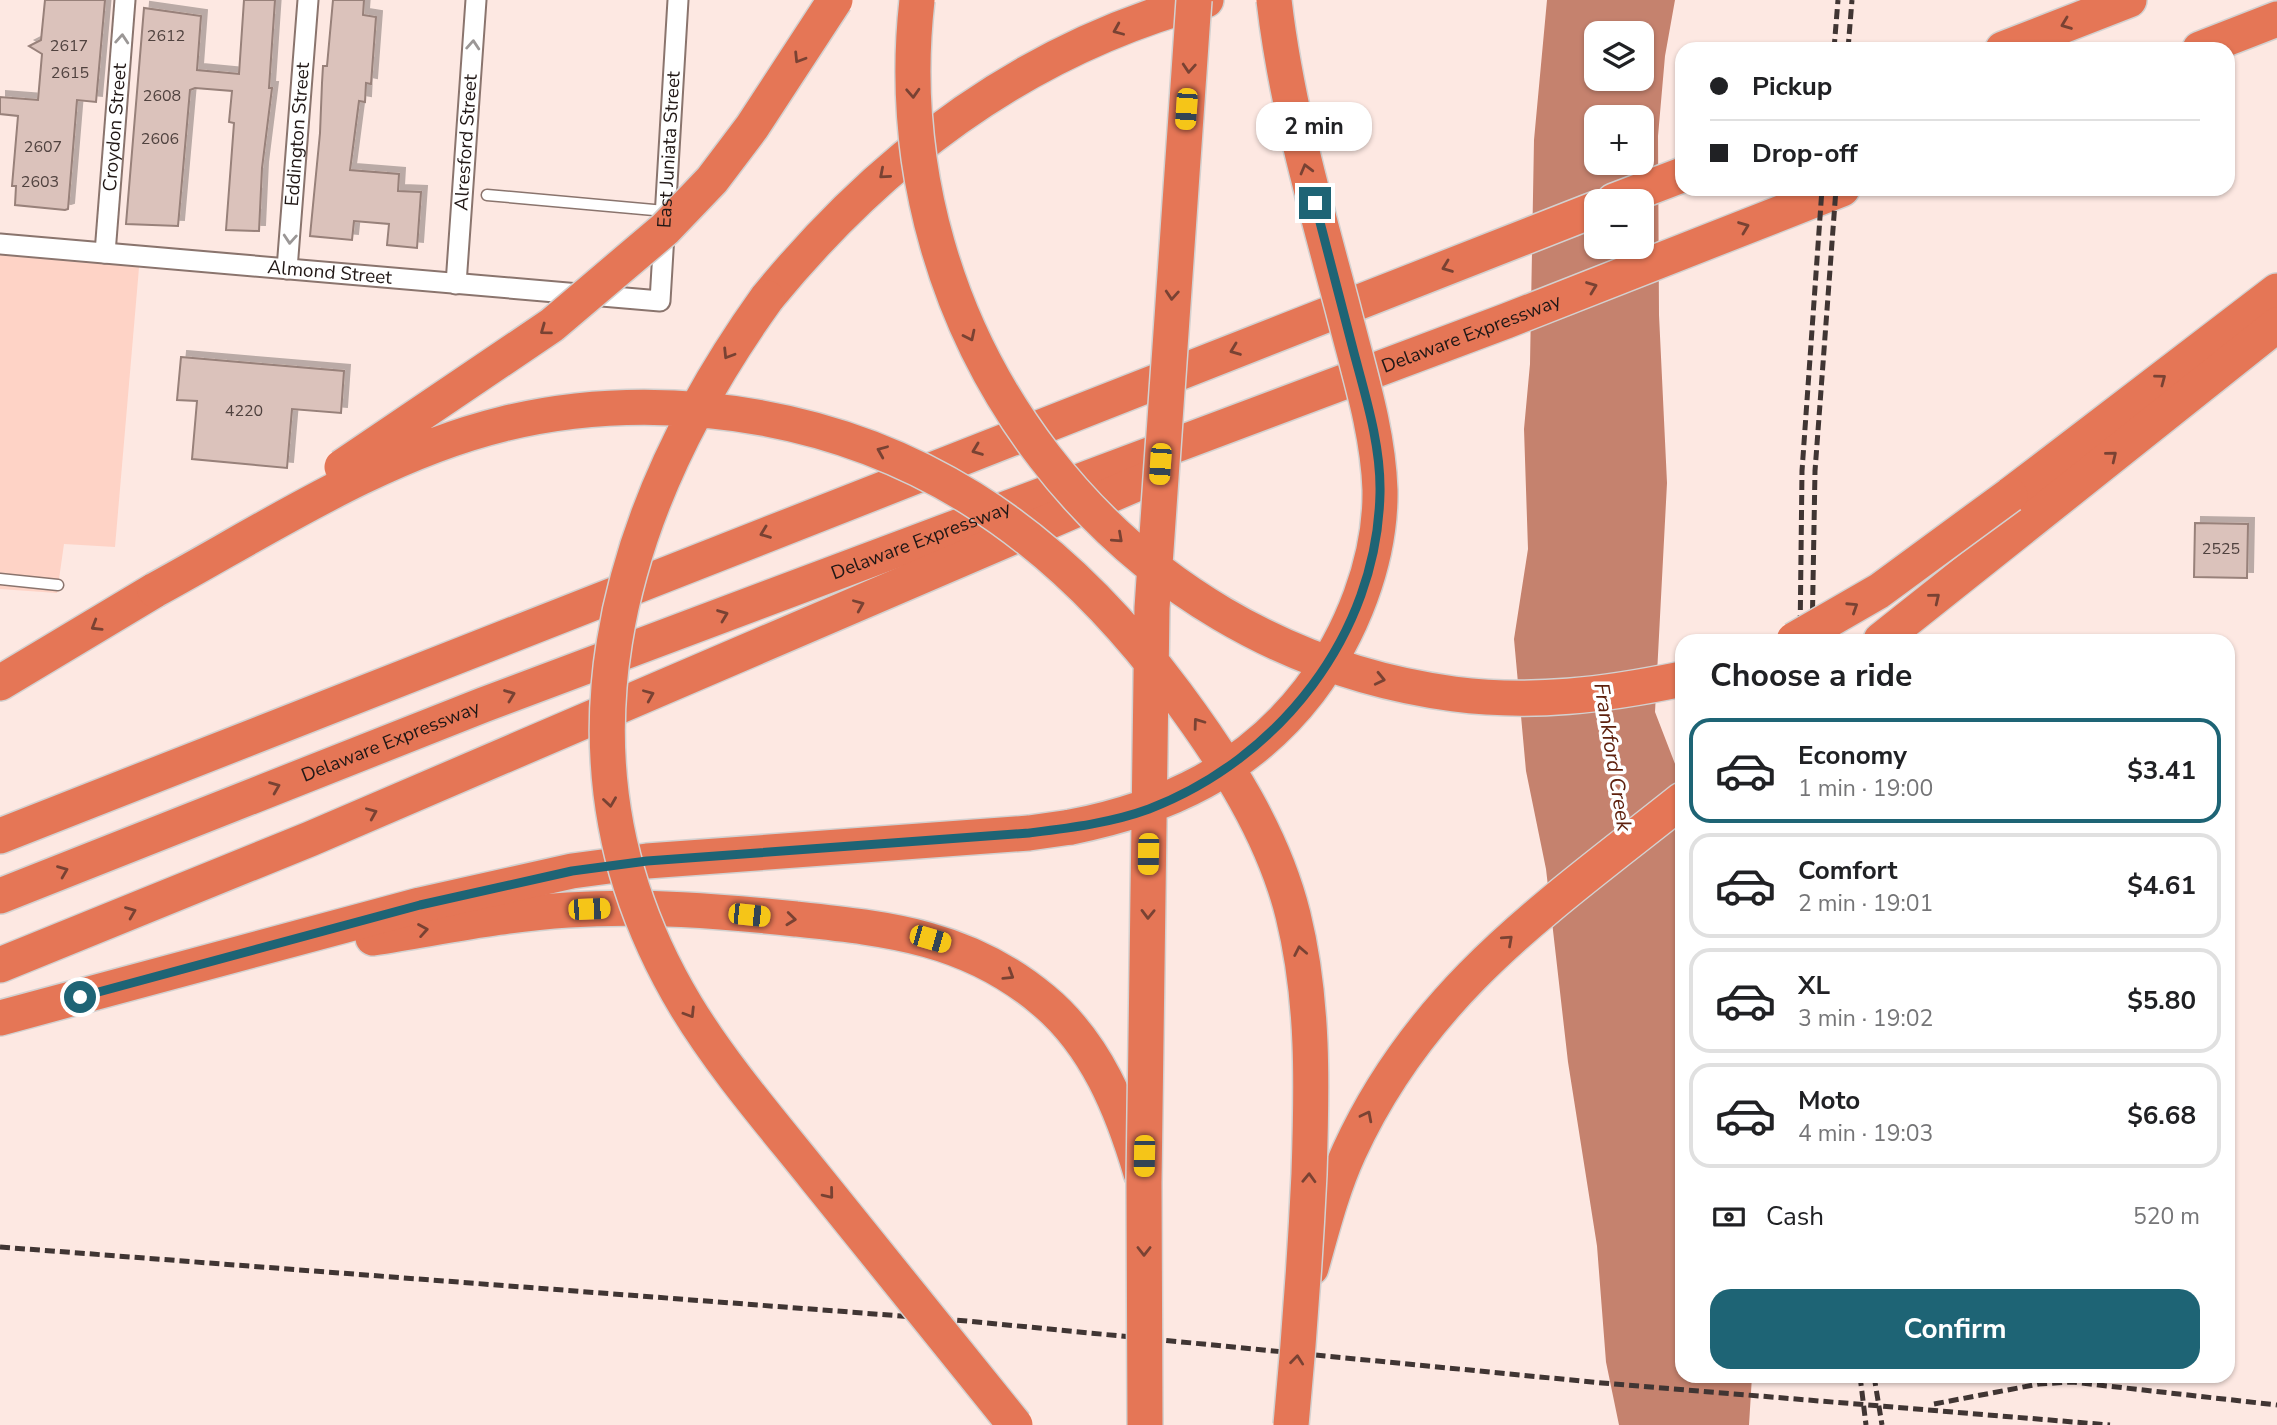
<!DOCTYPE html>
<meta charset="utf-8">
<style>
body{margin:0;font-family:"Nunito Sans",sans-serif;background:#f6f6f6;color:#202124;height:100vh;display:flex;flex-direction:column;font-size:26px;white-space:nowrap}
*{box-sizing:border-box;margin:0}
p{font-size:23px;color:#757577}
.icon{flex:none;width:38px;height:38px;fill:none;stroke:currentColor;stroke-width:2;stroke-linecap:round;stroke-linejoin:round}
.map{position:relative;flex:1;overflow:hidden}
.details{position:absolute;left:1675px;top:634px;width:560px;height:749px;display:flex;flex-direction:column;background:#fff;border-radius:21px;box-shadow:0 2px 5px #0004}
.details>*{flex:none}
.banner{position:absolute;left:1675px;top:42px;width:560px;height:154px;border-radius:21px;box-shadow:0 2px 5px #0004;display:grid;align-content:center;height:154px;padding:0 35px;background:#fff}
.tools{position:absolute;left:1584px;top:21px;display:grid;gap:14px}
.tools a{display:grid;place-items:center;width:70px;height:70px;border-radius:14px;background:#fff;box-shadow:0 2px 5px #0004;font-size:35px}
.end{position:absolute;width:32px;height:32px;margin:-16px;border:9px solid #1e6475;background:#fff;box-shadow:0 0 0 4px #fff}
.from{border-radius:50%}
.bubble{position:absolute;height:49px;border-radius:21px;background:#fff;box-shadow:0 2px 5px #0004;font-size:23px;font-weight:700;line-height:49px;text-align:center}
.car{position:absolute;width:21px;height:42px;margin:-21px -10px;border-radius:9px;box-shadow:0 0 5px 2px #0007;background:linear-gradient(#f5c518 24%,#345 0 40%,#f5c518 0 76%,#345 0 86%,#f5c518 0)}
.banner b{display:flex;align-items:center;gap:24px;height:66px;font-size:26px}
.banner b+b{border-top:2px solid #e0e0e0}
.banner i{width:18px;height:18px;background:#202124}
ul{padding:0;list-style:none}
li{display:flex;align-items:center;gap:21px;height:105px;margin:0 14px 10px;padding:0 21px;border:4px solid #e0e0e0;border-radius:21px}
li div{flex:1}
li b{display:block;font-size:26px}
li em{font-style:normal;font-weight:700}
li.active{border-color:#1e6475}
li>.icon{width:63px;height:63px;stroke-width:1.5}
h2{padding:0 35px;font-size:32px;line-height:84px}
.pay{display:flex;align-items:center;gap:18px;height:77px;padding:0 35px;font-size:26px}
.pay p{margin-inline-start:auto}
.button{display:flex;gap:14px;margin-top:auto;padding:14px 35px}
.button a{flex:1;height:80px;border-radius:21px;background:#1e6475;color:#fff;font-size:28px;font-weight:700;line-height:80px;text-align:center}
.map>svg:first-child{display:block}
</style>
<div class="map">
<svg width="2277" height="1425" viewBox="0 0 2277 1425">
<defs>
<filter id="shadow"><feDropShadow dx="6" dy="-6" stdDeviation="0" flood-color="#0004"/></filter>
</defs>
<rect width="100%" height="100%" fill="#fde8e2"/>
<path fill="#fed3c6" d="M0,244L140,256L115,547L64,544L57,593L0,589Z"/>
<path fill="#c5826e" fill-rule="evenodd" d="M1547,0H1675L1665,56L1658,136L1659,315L1667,483L1655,712L1682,782V1376H1752L1749,1425H1619L1606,1362L1597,1246L1568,1062L1546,869L1526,771L1514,639L1528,549L1524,429L1530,364L1534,140ZM1596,33H1642V79H1596ZM1596,117H1642V163H1596ZM1596,201H1642V247H1596Z"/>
<path fill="#dbc2bb" stroke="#98817a" stroke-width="2" filter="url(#shadow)" d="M45,0H105L96,102L77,100L68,209L65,210L15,205L16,186H12L18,116L0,114V97L38,100L42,54L29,46L41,40Z
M244,0H275L269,88H272L262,168L259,231L226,230L234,123L229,122L232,91L195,88L190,90L178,226L126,224L144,8L201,16L197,70L239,74Z
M333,0H364L363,15L376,17L371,84L366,83L365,102L359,101L350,170L399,174L398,191L421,192L417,248L387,245L389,224L354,221L352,240L310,236L320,133L322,83L323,66H327Z
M181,357L344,371L341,413L292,409L287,468L192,459L197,401L177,400Z
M2195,523L2248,524L2247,578L2194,577Z"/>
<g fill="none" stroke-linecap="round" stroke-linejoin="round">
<g stroke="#8a746d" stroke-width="13">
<path id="lane" d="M487,195L665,211
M0,579L58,585"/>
</g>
<g stroke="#8a746d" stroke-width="23">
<g id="street">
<path id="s1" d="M0,244L660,301L678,0"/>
<path id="s2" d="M105,253L125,0"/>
<path id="s3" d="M287,269L308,0"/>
<path id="s4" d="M456,284L476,0"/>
</g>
</g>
<g stroke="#d3d1d0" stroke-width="38">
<g id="highway">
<path d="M2003,49L2129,0"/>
<path d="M2200,49L2277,19"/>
<path d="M1614,201L1682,175"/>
<path d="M767,298C883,156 1026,48 1206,0"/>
<path d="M2010,495L2277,291"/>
<path d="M1881,640L2277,325"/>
<path d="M0,683L155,590"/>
<path d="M0,836L1596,209"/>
<path id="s5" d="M0,896L483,705L1506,321L1842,189"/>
<path d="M373,938C438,928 502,914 568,910C644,905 720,911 796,919C890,929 968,937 1043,1000C1096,1044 1122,1109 1141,1173"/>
<path d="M0,965L310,839L1157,475"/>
<path d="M0,1018L420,905L572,871L647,861L1029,833L1071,827"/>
<path d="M1311,1268C1322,1229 1332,1189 1349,1152C1423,990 1548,907 1682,800"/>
</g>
</g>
<use href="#lane" stroke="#fff" stroke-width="10"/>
<use href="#street" stroke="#fff" stroke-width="19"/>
<use href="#highway" stroke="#e57656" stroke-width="35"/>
<path stroke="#403533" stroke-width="5" stroke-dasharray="10 5" stroke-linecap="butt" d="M1834,49L1838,0
M1848,49L1852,0
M1800,640L1802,471L1822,189
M1812,640L1815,471L1836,189
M0,1247L967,1321L1602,1383L2110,1425
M1860,1376L1866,1425
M1874,1376L1882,1425
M1934,1404L2039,1384L2072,1382L2277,1405"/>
<g stroke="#d3d1d0" stroke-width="38" stroke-linecap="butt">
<path id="highway-bridge" d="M917,0C879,337 1116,649 1454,694C1532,704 1605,695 1682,679
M767,298C613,513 541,765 686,1006C723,1067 771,1122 815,1177C882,1260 948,1342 1015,1425
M342,467L552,325L665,229L712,180L752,127L835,0
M155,590C265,530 380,454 503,424C568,408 637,404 704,410C908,429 1056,532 1176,694C1225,760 1273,834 1293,915C1314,1000 1312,1087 1309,1174C1305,1258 1299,1341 1291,1425
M1794,640L1879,591L2010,495
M1071,827C1167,808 1248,770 1309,691C1351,635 1381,561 1380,490C1378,429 1358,369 1343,309C1316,207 1286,105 1274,0
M1145,1425L1144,1183L1152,608L1194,0"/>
</g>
<use href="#highway-bridge" stroke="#e57656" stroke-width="35"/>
</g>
<defs><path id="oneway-chevron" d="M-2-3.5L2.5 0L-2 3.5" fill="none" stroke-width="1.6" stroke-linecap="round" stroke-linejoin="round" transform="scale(1.75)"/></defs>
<g stroke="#794233">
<use href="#oneway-chevron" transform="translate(2066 24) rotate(159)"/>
<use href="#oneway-chevron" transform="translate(1118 30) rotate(157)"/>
<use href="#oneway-chevron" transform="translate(799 58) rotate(122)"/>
<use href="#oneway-chevron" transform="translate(1189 68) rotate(94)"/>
<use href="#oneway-chevron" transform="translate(913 93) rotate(87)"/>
<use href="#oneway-chevron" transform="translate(1306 169) rotate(-105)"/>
<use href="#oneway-chevron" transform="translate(884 174) rotate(139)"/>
<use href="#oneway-chevron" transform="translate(1744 227) rotate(-21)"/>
<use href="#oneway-chevron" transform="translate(1447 267) rotate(159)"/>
<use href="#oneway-chevron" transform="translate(1592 287) rotate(-21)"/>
<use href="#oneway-chevron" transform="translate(1172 295) rotate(94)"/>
<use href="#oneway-chevron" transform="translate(545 330) rotate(144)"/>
<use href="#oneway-chevron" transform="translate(970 336) rotate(64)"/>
<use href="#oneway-chevron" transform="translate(1235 350) rotate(159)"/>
<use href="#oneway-chevron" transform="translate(728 354) rotate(122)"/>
<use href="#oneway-chevron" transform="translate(2161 379) rotate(-37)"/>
<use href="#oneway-chevron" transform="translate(977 450) rotate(159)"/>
<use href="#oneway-chevron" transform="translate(882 451) rotate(-157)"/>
<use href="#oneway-chevron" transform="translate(2112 456) rotate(-39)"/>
<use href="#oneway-chevron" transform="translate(765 533) rotate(159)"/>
<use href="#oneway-chevron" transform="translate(1118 538) rotate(42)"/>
<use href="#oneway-chevron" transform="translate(1935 598) rotate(-39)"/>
<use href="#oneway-chevron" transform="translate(859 605) rotate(-23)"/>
<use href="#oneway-chevron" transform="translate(1853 607) rotate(-33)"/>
<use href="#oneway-chevron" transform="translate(723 615) rotate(-21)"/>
<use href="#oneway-chevron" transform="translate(96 626) rotate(149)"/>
<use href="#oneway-chevron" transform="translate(1380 679) rotate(13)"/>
<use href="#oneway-chevron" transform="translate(510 695) rotate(-21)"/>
<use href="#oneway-chevron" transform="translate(649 695) rotate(-23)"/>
<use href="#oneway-chevron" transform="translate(1198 723) rotate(-126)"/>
<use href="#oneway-chevron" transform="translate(275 787) rotate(-22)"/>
<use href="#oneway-chevron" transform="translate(610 802) rotate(82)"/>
<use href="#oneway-chevron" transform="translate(372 813) rotate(-23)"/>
<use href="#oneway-chevron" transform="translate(63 871) rotate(-22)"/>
<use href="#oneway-chevron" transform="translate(131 912) rotate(-22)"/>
<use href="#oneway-chevron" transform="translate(1148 914) rotate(91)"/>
<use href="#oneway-chevron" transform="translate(791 919) rotate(6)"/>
<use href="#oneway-chevron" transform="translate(423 930) rotate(-10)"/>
<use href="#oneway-chevron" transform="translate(1508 940) rotate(-42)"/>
<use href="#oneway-chevron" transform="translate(1300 951) rotate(-101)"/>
<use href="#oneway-chevron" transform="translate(1009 975) rotate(32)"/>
<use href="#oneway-chevron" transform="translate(690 1013) rotate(58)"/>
<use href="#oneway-chevron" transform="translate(1367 1116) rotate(-63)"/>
<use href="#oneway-chevron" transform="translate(1309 1178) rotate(-88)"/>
<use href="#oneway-chevron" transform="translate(829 1194) rotate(51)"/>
<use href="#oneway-chevron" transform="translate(1144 1251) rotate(90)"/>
<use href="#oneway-chevron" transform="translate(1297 1360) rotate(-84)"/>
</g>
<g stroke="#9b9796">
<use href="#oneway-chevron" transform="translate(122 39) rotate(-86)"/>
<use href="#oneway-chevron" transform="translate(473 45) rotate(-86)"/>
<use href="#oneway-chevron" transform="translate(290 239) rotate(94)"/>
</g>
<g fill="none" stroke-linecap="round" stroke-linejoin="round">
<path stroke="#1e6475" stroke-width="9" d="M80,997L420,905L572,871L647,861L1029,833C1069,828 1111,823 1149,809C1279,759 1377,635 1380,493C1381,446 1366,398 1354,353C1341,303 1328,253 1315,203"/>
</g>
<g text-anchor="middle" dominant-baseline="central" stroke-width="7" stroke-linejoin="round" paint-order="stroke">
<g font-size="16" fill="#50423f">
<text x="166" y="36">2612</text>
<text x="69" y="46">2617</text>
<text x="70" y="73">2615</text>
<text x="162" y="96">2608</text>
<text x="160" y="139">2606</text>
<text x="43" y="147">2607</text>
<text x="40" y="182">2603</text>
<text x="244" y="411">4220</text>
<text x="2221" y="549">2525</text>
</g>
<g font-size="19" fill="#211816" stroke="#fff">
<text stroke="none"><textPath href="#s2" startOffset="126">Croydon Street</textPath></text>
<text stroke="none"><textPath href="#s3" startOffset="135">Eddington Street</textPath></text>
<text stroke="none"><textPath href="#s4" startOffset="142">Alresford Street</textPath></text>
<text stroke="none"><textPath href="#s1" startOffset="814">East Juniata Street</textPath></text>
<text stroke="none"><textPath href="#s1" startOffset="331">Almond Street</textPath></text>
<text stroke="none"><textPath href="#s5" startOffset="1575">Delaware Expressway</textPath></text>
<text stroke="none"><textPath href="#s5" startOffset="987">Delaware Expressway</textPath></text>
<text stroke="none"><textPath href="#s5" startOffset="420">Delaware Expressway</textPath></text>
</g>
<g font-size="21" font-style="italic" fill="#5e200d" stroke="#fff">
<text transform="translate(1613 757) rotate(81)">Frankford Creek</text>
</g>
</g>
</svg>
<div class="tools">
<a><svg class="icon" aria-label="layers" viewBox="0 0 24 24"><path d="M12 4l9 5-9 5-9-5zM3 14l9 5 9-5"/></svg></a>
<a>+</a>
<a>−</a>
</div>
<i class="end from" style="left:80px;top:997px"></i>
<i class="end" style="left:1315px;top:203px"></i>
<div class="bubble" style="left:1256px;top:102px;width:116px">2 min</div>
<i class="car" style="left:1186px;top:109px;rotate:184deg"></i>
<i class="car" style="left:1160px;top:464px;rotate:184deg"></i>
<i class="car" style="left:1148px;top:854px;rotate:181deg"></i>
<i class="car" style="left:589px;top:909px;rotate:88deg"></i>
<i class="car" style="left:749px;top:915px;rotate:96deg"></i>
<i class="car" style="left:930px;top:939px;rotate:106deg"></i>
<i class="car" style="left:1144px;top:1156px;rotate:181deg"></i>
<div class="banner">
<b><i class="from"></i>Pickup</b>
<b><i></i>Drop-off</b>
</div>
<section class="details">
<h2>Choose a ride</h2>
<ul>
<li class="active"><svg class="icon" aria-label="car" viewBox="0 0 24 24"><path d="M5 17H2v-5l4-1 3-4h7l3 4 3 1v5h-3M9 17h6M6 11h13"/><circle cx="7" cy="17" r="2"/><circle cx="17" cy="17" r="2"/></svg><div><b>Economy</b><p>1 min · 19:00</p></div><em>$3.41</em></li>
<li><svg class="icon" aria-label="car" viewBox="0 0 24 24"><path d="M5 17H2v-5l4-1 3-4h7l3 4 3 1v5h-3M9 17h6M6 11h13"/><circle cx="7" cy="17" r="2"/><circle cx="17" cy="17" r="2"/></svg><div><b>Comfort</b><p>2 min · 19:01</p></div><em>$4.61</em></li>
<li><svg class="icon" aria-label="car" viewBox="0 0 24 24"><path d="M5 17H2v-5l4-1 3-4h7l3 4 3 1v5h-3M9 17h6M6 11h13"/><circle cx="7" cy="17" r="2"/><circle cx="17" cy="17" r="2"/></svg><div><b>XL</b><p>3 min · 19:02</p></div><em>$5.80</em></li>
<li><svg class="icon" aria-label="car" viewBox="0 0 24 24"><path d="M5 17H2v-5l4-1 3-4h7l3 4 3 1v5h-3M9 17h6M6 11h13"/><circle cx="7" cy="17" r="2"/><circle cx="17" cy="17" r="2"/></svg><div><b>Moto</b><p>4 min · 19:03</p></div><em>$6.68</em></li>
</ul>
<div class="pay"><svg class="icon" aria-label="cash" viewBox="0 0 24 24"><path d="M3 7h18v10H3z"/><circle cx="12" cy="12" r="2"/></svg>Cash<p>520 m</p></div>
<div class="button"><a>Confirm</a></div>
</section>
</div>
